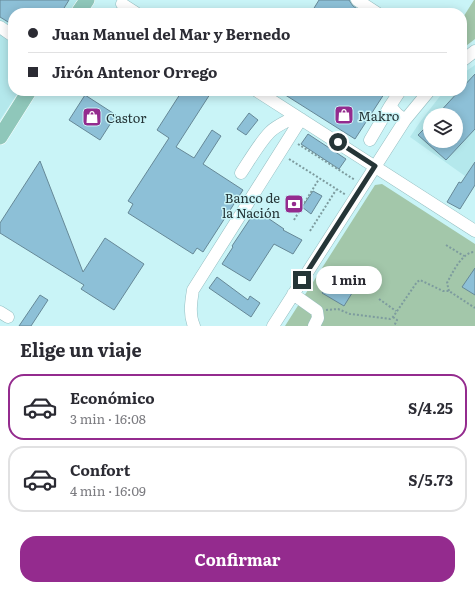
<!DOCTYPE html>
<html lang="es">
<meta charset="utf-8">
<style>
body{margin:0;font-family:Literata,serif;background:#f2f2f3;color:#2b2b33;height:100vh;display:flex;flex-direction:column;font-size:15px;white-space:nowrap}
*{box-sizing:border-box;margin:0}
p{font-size:13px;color:#7c7c81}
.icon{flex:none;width:22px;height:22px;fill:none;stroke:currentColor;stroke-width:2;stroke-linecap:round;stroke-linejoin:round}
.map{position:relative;height:326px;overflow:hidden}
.side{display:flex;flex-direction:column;background:#fff;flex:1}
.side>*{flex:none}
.banner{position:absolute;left:8px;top:8px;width:459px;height:88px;border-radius:16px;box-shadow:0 2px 10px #0003;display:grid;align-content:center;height:88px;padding:0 20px;background:#fff}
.fabs{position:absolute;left:423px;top:108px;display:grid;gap:8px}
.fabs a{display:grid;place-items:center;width:40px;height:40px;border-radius:50%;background:#fff;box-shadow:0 2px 10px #0003;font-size:20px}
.end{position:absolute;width:18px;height:18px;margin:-9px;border:5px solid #253537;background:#fff;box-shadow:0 0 0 2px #fff}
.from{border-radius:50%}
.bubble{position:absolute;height:28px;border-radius:14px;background:#fff;box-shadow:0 2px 10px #0003;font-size:13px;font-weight:700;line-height:28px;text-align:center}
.banner b{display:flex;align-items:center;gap:14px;height:38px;font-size:15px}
.banner b+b{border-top:1px solid #e1e1e2}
.banner i{width:10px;height:10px;background:#2b2b33}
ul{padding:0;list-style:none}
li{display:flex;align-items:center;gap:12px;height:66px;margin:0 8px 6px;padding:0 12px;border:2px solid #e1e1e2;border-radius:16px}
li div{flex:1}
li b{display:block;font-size:15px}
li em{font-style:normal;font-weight:700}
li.current{border-color:#942b8e}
li>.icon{width:36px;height:36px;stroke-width:1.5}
h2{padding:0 20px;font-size:18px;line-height:48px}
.action{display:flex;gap:8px;margin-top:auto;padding:8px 20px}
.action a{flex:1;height:46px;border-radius:16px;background:#942b8e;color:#fff;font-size:16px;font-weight:700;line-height:46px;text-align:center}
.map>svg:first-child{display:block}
</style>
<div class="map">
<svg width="475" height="326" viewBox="0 0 475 326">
<rect width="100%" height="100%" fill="#c9f4f7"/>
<path fill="#b4e8ec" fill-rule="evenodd" d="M0,0H79L71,13H13V91H19L0,120Z
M475,65V162L465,176L410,137L420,122L444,91H462V74ZM430,115H456V141H430Z"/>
<path fill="#a3c7aa" d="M474,0H475V39L462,49V19Z
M382,184L475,244V326H285L375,185Z"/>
<path fill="#8dc0d7" stroke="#668897" d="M0,0H69L61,13H13V25L0,17Z
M319,0H349L353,6L363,13H311Z
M475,74V129L446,160L418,135L430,123V141H456V115H437L459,91H462V88Z
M182,91H212L176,147L194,158L212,130L221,136L203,164L243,190L203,252L197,248L193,254L128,213L133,204L128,201L169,138L157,130Z
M279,91H386L355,139Z
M85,95L116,115L100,140L69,120Z
M249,113L258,120L246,135L237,129Z
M308,134L346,159L339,169L301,144Z
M40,161L83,272L105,238L144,264L114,310L81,289L84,285L0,233V223Z
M475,162V185L460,209L447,202L459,182L461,183Z
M313,191L322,196L311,214L302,207Z
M256,210L284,229L283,230L302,240L293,254L274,244L250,281L222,264L233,247L232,246Z
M475,268V295L462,287Z
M335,271L357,285L344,306L322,293Z
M217,277L248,300L250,296L260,303L251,317L209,288Z
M40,295L48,300L31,326H19Z"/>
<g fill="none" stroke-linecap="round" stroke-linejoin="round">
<g stroke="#95bec1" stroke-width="13">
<path id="minor" d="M357,0L377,13
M122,4L136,13
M0,27L13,36
M462,61L475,51
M257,91L475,231
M400,91L390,106L397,114L405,120
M370,140L390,106
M241,173C249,161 260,142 270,132C277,125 288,121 296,116
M293,294L317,311L318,318L314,326
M0,312L8,317
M194,326C189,315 191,302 193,290L301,119
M273,326L405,120L429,91"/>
</g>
<g stroke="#fff" stroke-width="16">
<path id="major" d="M78,13L87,0
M0,137L29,91"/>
</g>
<path stroke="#7d9b9e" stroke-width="2" stroke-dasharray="2 2" stroke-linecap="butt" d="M298,144L355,180
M289,159L346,195
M294,220L319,179
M310,231L336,190
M446,245L464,256
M449,291L447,283C452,273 463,251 475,252
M379,299L396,311
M326,310L338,309L350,314L390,319L393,317L417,282L420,280L443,291H449L475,308
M393,317L397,320L394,326"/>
<use href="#minor" stroke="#fff" stroke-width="12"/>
<use href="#major" stroke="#8fc7ba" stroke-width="15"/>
</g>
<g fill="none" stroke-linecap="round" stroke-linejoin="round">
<path stroke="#253537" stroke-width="5" d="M302,280L375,166L338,142"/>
</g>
<defs>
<g id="shop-square" transform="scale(1)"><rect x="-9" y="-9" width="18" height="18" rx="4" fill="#942b8e" stroke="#c9f4f7"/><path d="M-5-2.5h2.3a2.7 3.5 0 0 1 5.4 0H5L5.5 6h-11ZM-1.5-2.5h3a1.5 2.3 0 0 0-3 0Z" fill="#fff"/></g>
<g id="bank-square" transform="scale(1)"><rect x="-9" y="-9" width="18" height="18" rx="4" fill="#942b8e" stroke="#c9f4f7"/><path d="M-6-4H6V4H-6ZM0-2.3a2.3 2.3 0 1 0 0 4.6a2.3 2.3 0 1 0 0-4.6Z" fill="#fff"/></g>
</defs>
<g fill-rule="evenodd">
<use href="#shop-square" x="344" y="115"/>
<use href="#shop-square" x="92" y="117"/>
<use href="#bank-square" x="294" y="204"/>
</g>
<g text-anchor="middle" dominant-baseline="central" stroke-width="3" stroke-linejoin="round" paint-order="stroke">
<g font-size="13" fill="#253537" stroke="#c9f4f7" text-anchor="start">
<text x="358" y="115">Makro</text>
<text x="106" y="117">Castor</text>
<text x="280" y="197" text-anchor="end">Banco de<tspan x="280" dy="15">la Nación</tspan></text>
</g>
</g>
</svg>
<div class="fabs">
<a><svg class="icon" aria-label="layers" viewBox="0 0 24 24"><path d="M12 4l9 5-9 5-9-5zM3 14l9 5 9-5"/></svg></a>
</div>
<i class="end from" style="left:338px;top:142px"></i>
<i class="end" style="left:302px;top:280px"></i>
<div class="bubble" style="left:316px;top:266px;width:66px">1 min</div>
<div class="banner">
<b><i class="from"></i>Juan Manuel del Mar y Bernedo</b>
<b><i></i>Jirón Antenor Orrego</b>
</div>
</div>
<section class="side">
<h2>Elige un viaje</h2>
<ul>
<li class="current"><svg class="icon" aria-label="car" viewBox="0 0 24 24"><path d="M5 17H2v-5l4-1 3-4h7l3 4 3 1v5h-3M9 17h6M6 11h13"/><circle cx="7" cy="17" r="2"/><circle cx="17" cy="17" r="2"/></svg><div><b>Económico</b><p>3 min · 16:08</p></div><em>S/4.25</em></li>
<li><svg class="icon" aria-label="car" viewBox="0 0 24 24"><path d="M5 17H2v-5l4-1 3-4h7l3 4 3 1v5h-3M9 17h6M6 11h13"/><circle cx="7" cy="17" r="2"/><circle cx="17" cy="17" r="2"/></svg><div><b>Confort</b><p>4 min · 16:09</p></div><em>S/5.73</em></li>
</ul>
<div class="action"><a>Confirmar</a></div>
</section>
